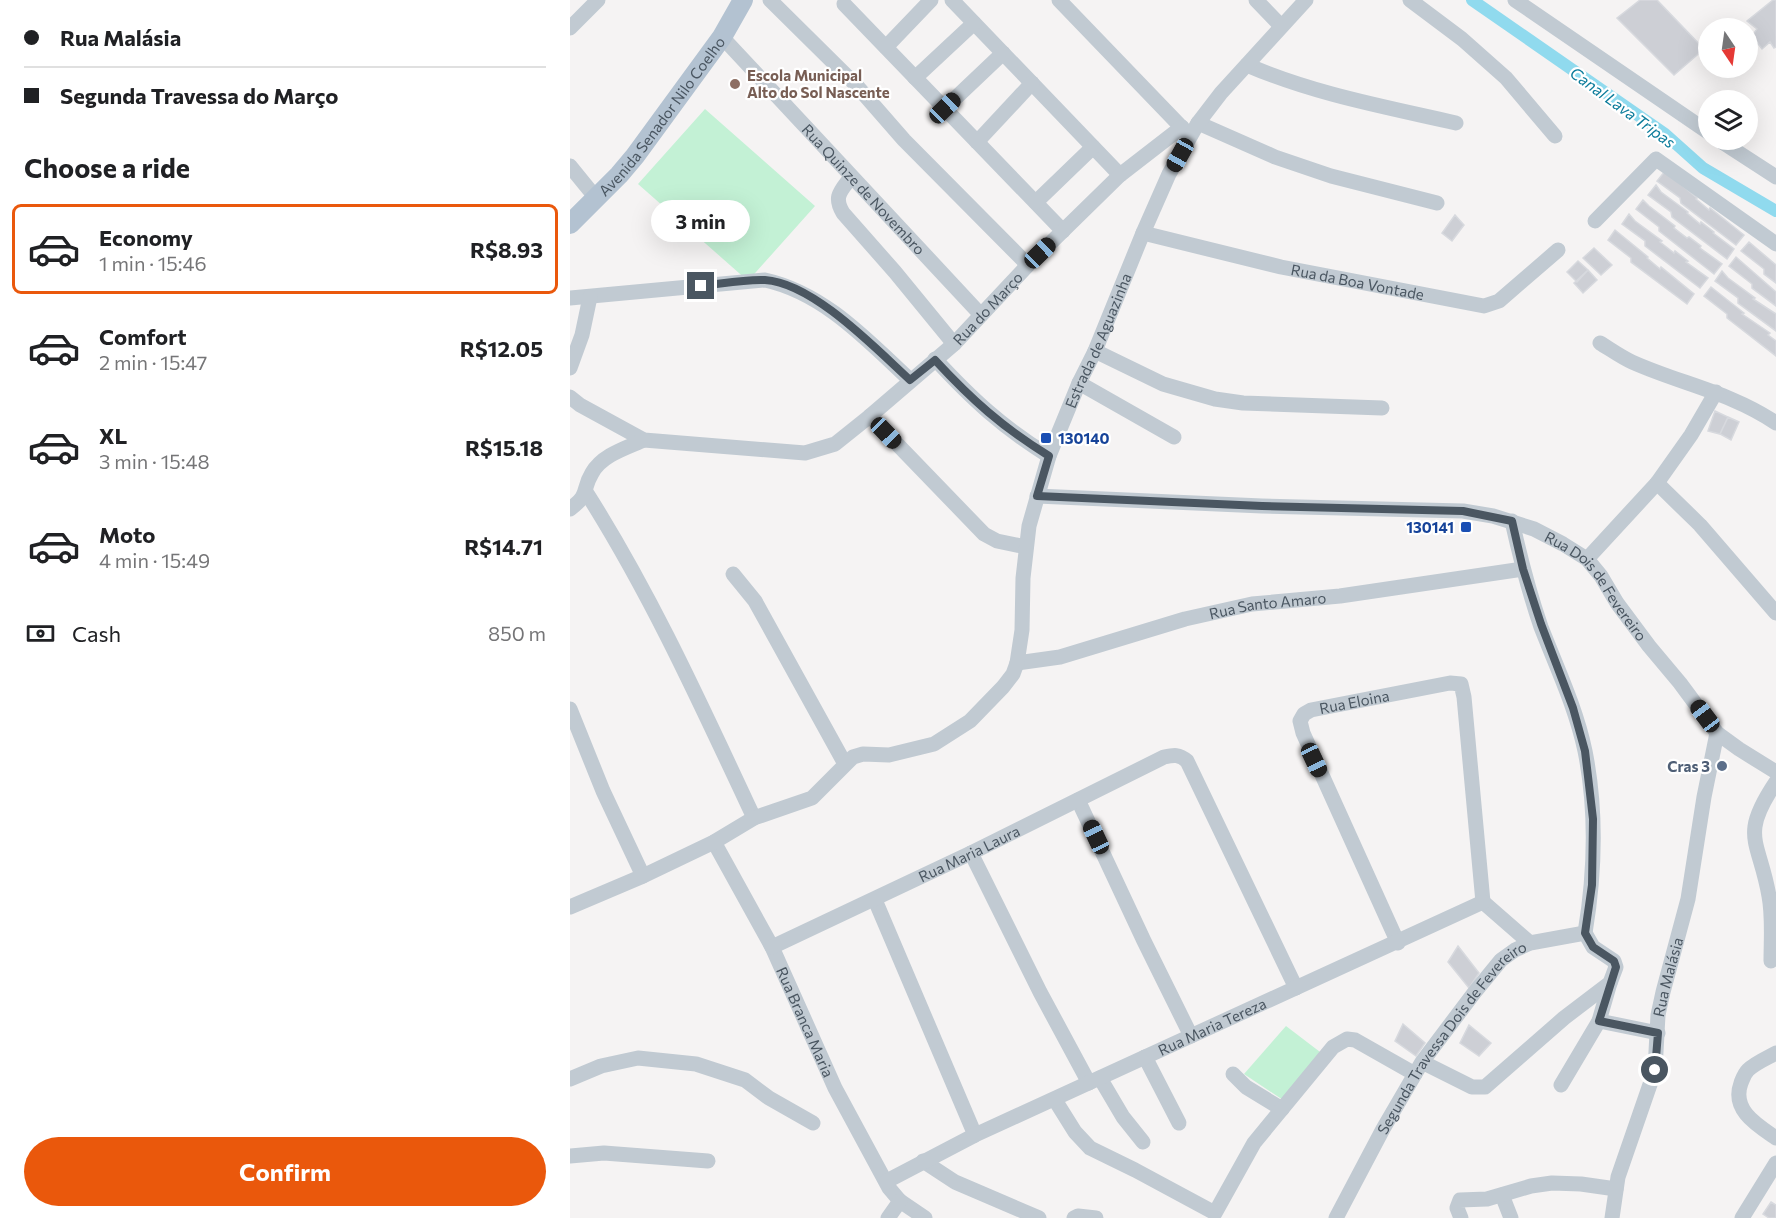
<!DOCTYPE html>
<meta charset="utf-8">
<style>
body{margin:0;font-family:Commissioner,sans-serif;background:#f6f6f6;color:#202124;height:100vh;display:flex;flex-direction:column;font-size:22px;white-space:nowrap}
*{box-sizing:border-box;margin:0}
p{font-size:20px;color:#757577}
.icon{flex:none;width:33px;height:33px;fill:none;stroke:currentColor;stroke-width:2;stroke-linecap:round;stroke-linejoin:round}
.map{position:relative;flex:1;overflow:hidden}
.details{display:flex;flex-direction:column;background:#fff;width:570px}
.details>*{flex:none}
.guide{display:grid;align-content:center;height:132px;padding:0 24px;background:#fff}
.needle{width:39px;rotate:167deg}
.controls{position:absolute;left:1128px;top:18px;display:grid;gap:12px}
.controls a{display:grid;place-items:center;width:60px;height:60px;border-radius:50%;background:#fff;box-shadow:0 6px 24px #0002;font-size:30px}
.end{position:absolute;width:27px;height:27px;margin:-14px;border:8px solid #4a5661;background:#fff;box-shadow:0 0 0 3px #fff}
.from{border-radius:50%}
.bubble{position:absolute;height:42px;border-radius:21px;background:#fff;box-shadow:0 6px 24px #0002;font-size:20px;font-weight:700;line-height:42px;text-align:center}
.car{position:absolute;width:18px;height:36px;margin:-18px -9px;border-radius:8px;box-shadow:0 0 4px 2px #0007;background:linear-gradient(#222 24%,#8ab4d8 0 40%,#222 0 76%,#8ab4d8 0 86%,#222 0)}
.guide b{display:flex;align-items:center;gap:21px;height:57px;font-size:22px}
.guide b+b{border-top:2px solid #e0e0e0}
.guide i{width:15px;height:15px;background:#202124}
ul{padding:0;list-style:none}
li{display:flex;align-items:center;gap:18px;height:90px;margin:0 12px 9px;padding:0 12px;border:3px solid transparent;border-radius:9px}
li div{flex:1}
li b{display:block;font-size:22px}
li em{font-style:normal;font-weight:700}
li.active{border-color:#ea580c}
li>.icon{width:54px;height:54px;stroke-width:1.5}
h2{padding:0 24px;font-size:27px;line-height:72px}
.pay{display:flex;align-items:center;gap:15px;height:66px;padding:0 24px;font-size:22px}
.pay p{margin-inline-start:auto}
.primary-button{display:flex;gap:12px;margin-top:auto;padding:12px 24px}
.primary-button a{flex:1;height:69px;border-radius:36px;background:#ea580c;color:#fff;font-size:24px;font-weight:700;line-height:69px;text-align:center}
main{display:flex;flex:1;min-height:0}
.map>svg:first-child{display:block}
</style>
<main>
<section class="details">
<div class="guide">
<b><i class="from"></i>Rua Malásia</b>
<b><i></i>Segunda Travessa do Março</b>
</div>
<h2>Choose a ride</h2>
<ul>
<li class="active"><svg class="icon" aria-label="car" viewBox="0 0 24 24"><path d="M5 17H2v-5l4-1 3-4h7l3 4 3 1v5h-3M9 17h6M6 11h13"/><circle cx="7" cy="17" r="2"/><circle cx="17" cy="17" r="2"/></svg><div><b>Economy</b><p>1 min · 15:46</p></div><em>R$8.93</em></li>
<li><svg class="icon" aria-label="car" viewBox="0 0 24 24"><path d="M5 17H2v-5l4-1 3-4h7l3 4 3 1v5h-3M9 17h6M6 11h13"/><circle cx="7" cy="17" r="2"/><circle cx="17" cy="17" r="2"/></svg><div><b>Comfort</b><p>2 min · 15:47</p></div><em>R$12.05</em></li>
<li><svg class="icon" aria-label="car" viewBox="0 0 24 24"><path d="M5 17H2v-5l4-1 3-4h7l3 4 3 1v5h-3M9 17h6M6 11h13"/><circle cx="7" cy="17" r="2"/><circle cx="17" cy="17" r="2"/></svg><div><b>XL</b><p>3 min · 15:48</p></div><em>R$15.18</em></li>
<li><svg class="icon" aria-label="car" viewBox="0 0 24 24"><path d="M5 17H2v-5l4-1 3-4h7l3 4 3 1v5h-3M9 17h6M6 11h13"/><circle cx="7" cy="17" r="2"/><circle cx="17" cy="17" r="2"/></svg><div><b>Moto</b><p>4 min · 15:49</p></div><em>R$14.71</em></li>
</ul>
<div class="pay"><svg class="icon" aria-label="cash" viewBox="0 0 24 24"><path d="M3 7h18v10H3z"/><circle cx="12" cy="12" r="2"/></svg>Cash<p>850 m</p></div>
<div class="primary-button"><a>Confirm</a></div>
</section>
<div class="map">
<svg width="1206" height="1218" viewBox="0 0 1206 1218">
<rect width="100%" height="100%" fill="#f5f3f3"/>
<path fill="#c3f1d5" d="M135,109L245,206L178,281L68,184Z
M716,1026L754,1055L716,1102L674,1074Z"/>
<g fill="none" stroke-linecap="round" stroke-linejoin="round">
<path stroke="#90daee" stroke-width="12" d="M902,0L1095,134L1133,168L1206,211"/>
</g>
<path fill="#cdcfd5" stroke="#d7d9de" stroke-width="1.5" d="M1070,0H1087L1134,49L1104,75L1047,18Z
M1203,0H1206V47L1204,48L1200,42L1192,49L1182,36L1187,29L1177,21Z
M1095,171L1127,198L1126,199L1139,210L1140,208L1174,235L1166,245L1111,203L1110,198L1087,181Z
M1086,185L1091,192L1118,212L1117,213L1130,224L1131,222L1144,232L1143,233L1164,249L1157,259L1102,217L1101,212L1078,195Z
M1073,200L1079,206L1105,226L1104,228L1117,238L1119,237L1131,246L1130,248L1152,264L1144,274L1089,231V227L1066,209Z
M1059,214L1065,221L1092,241L1090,242L1104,253L1105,251L1118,261L1116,262L1138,278L1130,288L1075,246V241L1052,224Z
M885,215L894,225L882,241L872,233Z
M1045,230L1078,257L1077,258L1090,269L1091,267L1124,294L1117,304L1061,262V258L1038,240Z
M1179,242L1206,265V283L1194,274V269L1171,251Z
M1024,248L1042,265L1031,275L1013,258Z
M1166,257L1206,292V306L1182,288V284L1159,266Z
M1008,261L1018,270L1007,282L997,272Z
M1018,270L1027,280L1013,293L1004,283Z
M1152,271L1158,278L1185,298L1183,299L1206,314V331L1168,303V298L1145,281Z
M1141,287L1174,313L1172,314L1200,333L1198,335L1206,341V356L1157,318V314L1134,296Z
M1145,411L1158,417L1150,434L1138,431Z
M1158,417L1169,422L1161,440L1150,434Z
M888,946L909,973L899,988L878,962Z
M833,1024L855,1043L846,1056L825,1041Z
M899,1025L921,1043L909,1056L890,1043Z
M1201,1202L1206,1205V1218H1199L1193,1214Z"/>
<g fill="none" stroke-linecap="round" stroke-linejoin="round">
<g stroke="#c1cad2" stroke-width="15">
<path d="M200,0L286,85L334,140L458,265"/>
<path d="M382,0L550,175"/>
<path d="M489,0L618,134"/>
<path d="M686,0L711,26"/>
<path d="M840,0L892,39L936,78L985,136"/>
<path d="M945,0L1138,132"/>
<path d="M274,4L493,231"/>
<path d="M0,28L28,0"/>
<path id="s1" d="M152,37L411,315"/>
<path d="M316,47L361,0"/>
<path d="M677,65C744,94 816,107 886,123"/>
<path d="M345,78L404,23"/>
<path d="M375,108L433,53"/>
<path d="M628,123L705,157L761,176L867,203"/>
<path d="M1149,140L1206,177"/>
<path d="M407,142L462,83"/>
<path d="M0,166L26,198"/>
<path d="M281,177C271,191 263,196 273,213L325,272L384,344"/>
<path d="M466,202L523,147"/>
<path d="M1025,221L1086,159L1206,244"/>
<path id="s2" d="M573,233L711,267L914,306L929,301L988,250"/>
<path d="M0,298L195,280C254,293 297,340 340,380"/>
<path d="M1030,343C1040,349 1051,357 1062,362C1111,384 1160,392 1206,423"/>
<path d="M525,351L593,384L645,399L673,403L812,408"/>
<path d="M365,359C402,399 432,427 479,456"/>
<path d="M0,368L12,335L20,297"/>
<path d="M509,383L604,437"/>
<path id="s3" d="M0,397L10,405L74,440L235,453L265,444L300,416L384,344L458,265L550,175L612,127"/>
<path d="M300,416L414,534L427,541L456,547"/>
<path d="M1087,483L1130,525L1206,613"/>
<path d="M16,492C82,596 132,707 184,818"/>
<path id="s4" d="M467,496L692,506L893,511L923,516L964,529L993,544L1017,559L1031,576L1047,603L1079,646L1110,683L1147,733L1169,749L1206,772"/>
<path d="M0,509C21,493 11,491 22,473C32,455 56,448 74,440"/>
<path d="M942,521C950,557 959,592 971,627C987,668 1006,708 1015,751C1027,811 1025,873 1015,933"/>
<path d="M1017,559L1087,483L1121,435L1146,392"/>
<path d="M163,574L185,601L275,764"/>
<path id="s5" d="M447,663L490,657L615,619L682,604L770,596L953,569"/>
<path d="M0,709L33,791L73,876"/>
<path d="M508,800L574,941L621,1036"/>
<path id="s6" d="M144,842L202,947L265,1088L319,1188L330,1201L355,1218"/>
<path d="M401,853L470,992L519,1083"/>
<path d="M305,900L405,1135"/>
<path d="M913,902L960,943"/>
<path id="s7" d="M0,907L73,876L144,842L184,818L242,798L283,757L293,754L319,755L364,744L400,721L433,687L443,674L447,663L452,630L453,578L459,526L479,456L509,383L525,351L573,233L599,174L628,123L651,93L736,0"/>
<path id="s8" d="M828,943L733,733L730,721L734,714L741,710L880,683L891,684L894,697L913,902"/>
<path id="s9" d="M202,947L401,853L594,757C604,755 609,754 617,761L726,988"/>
<path d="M1201,961C1201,940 1203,917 1199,896C1189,839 1169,837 1206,782"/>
<path d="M1029,1021L1088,1033"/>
<path d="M1206,1053C1197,1058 1185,1063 1178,1070C1174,1074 1173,1078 1171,1083C1161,1110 1187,1125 1206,1138"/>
<path d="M575,1057L609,1123"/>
<path d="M663,1074L676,1087L712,1109"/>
<path d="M530,1078L553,1117L573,1142"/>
<path d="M0,1079L31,1066L68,1058L126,1064L175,1080L199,1098L243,1123"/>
<path d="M991,1085L1029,1021L1040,983"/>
<path d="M485,1100L505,1132L520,1148L565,1170L645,1213L684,1143L763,1047L777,1039L785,1040L845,1074"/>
<path d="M0,1156L34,1153L138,1161"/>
<path d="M353,1161L385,1182L469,1218"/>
<path id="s10" d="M317,1181L405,1135L913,902"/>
<path d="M932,1195L941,1218"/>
<path d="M318,1218L330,1201"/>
<path d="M504,1218L508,1216L526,1218"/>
<path id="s11" d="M766,1218L813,1129L852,1062L904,993L931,960L945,950L960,943L1015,933L1023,947L1044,961L1046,967L1040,983L994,1018L915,1087H902L852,1062"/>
<path d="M891,1218L887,1208L890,1200L917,1199L961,1186L982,1183L1011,1184L1046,1189"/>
<path id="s12" d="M1042,1218L1048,1177L1085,1070L1088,1015L1093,992L1118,899L1134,797L1147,733"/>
<path d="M1172,1218L1206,1163"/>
</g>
<path stroke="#b3c2d1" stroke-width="20" id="s13" d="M0,224L49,175L65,156L152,37L173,0"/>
</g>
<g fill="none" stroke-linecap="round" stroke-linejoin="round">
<path stroke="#4a5661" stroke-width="8" d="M131,286C151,284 174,279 195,280C243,283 305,348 340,380L365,360C402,400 432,427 479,456L467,496L692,506L893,511L942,521L953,569L971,624L1003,708L1015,751L1023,819L1022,885L1015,933L1023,947L1044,961L1046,967L1029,1021L1088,1033L1085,1070"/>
</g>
<circle fill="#8d6e63" stroke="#fff" stroke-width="2" cx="165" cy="84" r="6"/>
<g fill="#1a4fb4" stroke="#fff" stroke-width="2">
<rect x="470" y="432" width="12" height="12" rx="3"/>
<rect x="890" y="521" width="12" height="12" rx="3"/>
</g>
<circle fill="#5c6f8a" stroke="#fff" stroke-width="2" cx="1152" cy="766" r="6"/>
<g text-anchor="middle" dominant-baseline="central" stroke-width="4.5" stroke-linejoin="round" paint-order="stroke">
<g font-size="15" font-weight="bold" fill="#785e54" stroke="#fff" text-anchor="start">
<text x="177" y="75">Escola Municipal<tspan x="177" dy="17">Alto do Sol Nascente</tspan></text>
</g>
<g font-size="15" fill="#4a5661" stroke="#fff">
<text stroke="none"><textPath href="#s13" startOffset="142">Avenida Senador Nilo Coelho</textPath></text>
<text stroke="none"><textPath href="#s1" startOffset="208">Rua Quinze de Novembro</textPath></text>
<text stroke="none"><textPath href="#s2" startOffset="220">Rua da Boa Vontade</textPath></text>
<text stroke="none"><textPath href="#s3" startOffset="483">Rua do Março</textPath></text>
<text stroke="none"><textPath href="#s7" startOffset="861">Estrada de Aguazinha</textPath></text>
<text stroke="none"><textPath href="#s4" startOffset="586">Rua Dois de Fevereiro</textPath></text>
<text stroke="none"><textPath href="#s5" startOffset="258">Rua Santo Amaro</textPath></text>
<text stroke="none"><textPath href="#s8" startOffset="303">Rua Eloina</textPath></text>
<text stroke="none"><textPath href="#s9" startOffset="218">Rua Maria Laura</textPath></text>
<text stroke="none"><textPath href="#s12" startOffset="249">Rua Malásia</textPath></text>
<text stroke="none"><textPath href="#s6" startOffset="202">Rua Branca Maria</textPath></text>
<text stroke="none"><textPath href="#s10" startOffset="360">Rua Maria Tereza</textPath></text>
<text stroke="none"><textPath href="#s11" startOffset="216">Segunda Travessa Dois de Fevereiro</textPath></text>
</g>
<g font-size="15" font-weight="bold" fill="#164399" stroke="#fff" text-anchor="start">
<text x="488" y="438">130140</text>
<text x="884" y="527" text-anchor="end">130141</text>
</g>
<g font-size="15" font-weight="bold" fill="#4e5e75" stroke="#fff" text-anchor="end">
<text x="1140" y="766">Cras 3</text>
</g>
<g font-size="16" font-style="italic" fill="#0c7c9b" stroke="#fff">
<text transform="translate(1053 107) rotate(36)">Canal Lava Tripas</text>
</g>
</g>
</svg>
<div class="controls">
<a><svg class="needle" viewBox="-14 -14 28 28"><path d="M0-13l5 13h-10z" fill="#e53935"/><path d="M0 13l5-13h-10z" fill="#757577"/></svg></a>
<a><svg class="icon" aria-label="layers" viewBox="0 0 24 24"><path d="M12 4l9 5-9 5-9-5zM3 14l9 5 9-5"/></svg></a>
</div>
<i class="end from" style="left:1085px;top:1070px"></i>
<i class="end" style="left:131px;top:286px"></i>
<div class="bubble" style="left:81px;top:200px;width:99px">3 min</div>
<i class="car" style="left:375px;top:108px;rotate:46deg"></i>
<i class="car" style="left:610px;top:155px;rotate:209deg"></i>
<i class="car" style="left:470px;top:253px;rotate:46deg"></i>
<i class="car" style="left:316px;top:433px;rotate:136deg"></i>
<i class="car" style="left:1135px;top:716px;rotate:323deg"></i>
<i class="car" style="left:744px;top:760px;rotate:155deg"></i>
<i class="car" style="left:526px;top:837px;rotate:335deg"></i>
</div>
</main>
